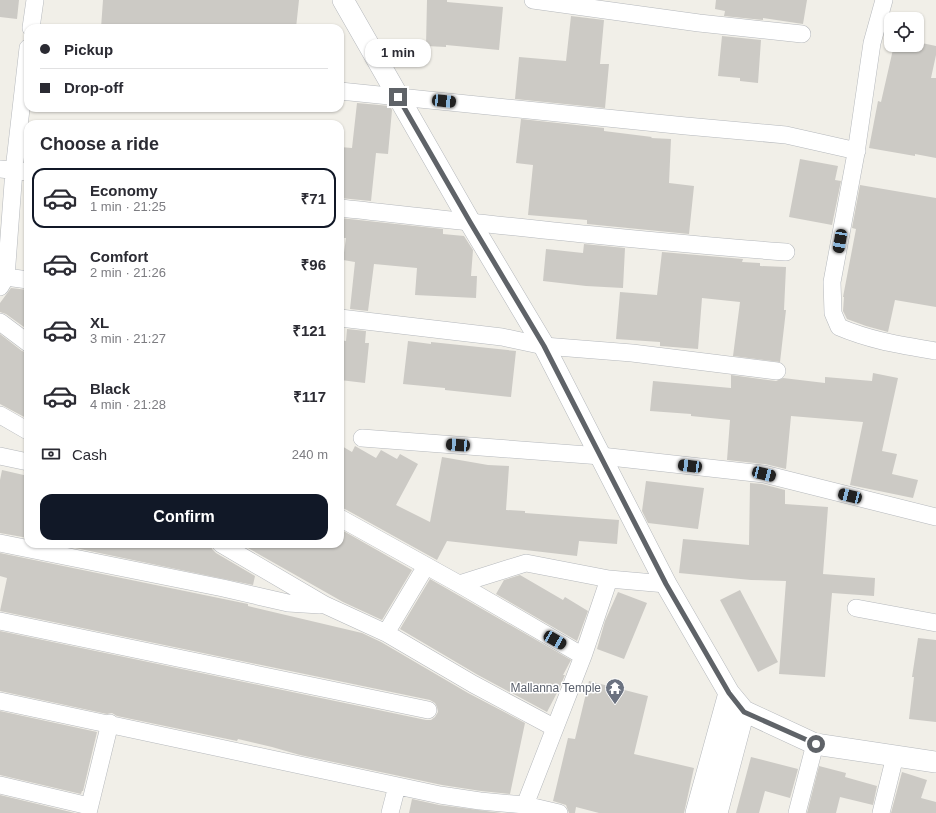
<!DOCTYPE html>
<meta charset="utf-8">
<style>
body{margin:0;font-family:Helvetica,sans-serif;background:#f2f2f3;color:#2b2b33;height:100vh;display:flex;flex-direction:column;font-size:15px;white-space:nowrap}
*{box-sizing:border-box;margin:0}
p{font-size:13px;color:#7c7c81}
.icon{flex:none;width:22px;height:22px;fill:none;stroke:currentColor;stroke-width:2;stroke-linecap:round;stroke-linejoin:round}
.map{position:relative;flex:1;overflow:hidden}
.panel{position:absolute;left:24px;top:120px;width:320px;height:428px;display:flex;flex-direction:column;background:#fff;border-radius:12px;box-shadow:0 1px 3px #0004}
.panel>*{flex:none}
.guide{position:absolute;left:24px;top:24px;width:320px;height:88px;border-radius:12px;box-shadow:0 1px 3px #0004;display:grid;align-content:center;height:88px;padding:0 16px;background:#fff}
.fabs{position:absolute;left:884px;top:12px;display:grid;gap:8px}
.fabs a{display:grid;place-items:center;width:40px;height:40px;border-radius:8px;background:#fff;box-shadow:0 1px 3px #0004;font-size:20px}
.end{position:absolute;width:18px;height:18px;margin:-9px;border:5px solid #5f6368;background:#fff;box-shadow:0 0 0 2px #fff}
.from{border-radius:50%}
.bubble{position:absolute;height:28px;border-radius:12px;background:#fff;box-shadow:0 1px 3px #0004;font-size:13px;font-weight:600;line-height:28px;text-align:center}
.car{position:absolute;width:12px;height:24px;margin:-12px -6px;border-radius:5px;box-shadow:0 0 3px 1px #0007;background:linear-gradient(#222 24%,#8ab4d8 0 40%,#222 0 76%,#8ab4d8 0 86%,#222 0)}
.guide b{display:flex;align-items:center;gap:14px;height:38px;font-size:15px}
.guide b+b{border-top:1px solid #e1e1e2}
.guide i{width:10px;height:10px;background:#2b2b33}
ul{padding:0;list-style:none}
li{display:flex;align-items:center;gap:12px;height:60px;margin:0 8px 6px;padding:0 8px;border:2px solid transparent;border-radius:12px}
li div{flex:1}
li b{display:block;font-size:15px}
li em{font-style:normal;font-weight:600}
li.current{border-color:#111827}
li>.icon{width:36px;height:36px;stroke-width:1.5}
h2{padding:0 16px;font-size:18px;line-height:48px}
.pay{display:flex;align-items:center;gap:10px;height:44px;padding:0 16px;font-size:15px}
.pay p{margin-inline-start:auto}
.cta{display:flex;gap:8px;margin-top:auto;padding:8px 16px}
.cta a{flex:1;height:46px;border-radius:12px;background:#111827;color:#fff;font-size:16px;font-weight:600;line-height:46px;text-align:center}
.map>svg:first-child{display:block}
</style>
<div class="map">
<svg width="936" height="813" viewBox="0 0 936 813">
<rect width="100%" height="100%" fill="#f1efe8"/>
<path fill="#cccac5" d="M0,0H19L17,19L0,17Z
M103,0H299L296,28H101Z
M427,0H447V2L503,7L499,50L446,45V47L426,46Z
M716,0H807L803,24L763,18V20L724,16L725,11L715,9Z
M571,16L604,20L600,64H609L605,108L515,99L519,57L566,61Z
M722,36L761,40L758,83L740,81V78L718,76Z
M917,42L936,46V55L931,78H936V158L915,154V156L869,148L878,101L881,102L894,45H917Z
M357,103L390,106L392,110L388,154L376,153L371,201L340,198V147L352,148Z
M521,119L604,128V131L652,137L651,138L671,139L669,183L694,186L689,234L587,224V220L528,215L533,165L516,163Z
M800,159L838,166L835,180L841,181L832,225L789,217Z
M860,185L936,198V307L895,300L888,332L866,326L847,319L843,311L844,297H843L856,229L852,228Z
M340,218L443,229V234L464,236L473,250L471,276H477L476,298L415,295L417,268L374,264L368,311L350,309L355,262L343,260L346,238H340Z
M584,244L625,248L623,288L586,286L543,281L546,249L583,253Z
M662,252L743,259L742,262L760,263V266L786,267L784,310H786L780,362L733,356L740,302L702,298L698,349L660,346V342L616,339L620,292L657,295Z
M11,288L28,290V330L6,314L0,312V303Z
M347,329L366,331L365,343H369L365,383L340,380V340L346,341Z
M0,334L22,351L28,353V419L0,404Z
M408,341L431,344V342L516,351L511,397L445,390V388L403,384Z
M873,373L898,378L882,451L897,454L892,474L918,480L913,498L850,485L863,422L791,416L786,469L765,464L727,460L730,420L691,416V414L650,411L653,381L731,388V375L776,381L783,378L825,383V377L872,381Z
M340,445L352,452L355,446L376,458L381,450L397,459L400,454L418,464L396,505L430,522L442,457L488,465L509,466L506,510L525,511V513L619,520L617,544L579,541L577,556L447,541L437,560L345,509L340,508Z
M2,470L28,476V538L0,533V480Z
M646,481L704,488L698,529L648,523L642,511Z
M750,483L762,484L785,490V504L828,507L823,574L875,578L874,596L832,593L825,677L779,674L786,581L751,580L679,573L683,539L749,545Z
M340,529L412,570L382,620L343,602L241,544H340Z
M56,544H211L212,549L216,553L255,576L253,585Z
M0,553L248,604V606L362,633L381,642L468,693L525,723L510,794L481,791L442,785L300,755L272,747L238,739L237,741L117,716L112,713L107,714L0,691V631L426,720H431L435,717L438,712L437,707L435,703L430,700L0,611L7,578L0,576Z
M520,575L563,600L565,597L588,611L577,641L496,594L504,580Z
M430,579L571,660L563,675H565L559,689L547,712L478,675L400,629Z
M740,590L778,662L758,672L720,600Z
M618,592L647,603L624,659L597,649L605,621Z
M918,638L936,640V722L909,719L914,677H912Z
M589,681L648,696L634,754L694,768L684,813H599L576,807L575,813H569L566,805L553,801L568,738L575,739Z
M0,711L97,732L83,791H82L81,794L0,775Z
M751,757L798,769L790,798L765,791L759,813H736Z
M819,766L846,773L845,777L877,786L873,805L840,797L836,813H807Z
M902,772L927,780L921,798L936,802V813H891Z
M0,795L75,813H0Z
M412,799L439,805L502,813H409Z"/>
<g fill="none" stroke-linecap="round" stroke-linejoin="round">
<g stroke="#b5b8bc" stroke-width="18">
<path id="minor" d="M533,0L699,23L802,34
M884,0L872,43L856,153L832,282L833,313L839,327C872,341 901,345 936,351
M31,28L35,0
M340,91L686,126L786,135L857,151
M0,169L28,172
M340,208C488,224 637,241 786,252
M6,277L28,280
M0,287L6,277L14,170L28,48
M340,318L502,337L544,346L632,353L777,371
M0,322L28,343
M0,415L28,431
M362,438L601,456L764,474L936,517
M0,456L28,462
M340,518L459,584L583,656
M0,543L223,588L288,603L320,605
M221,544L325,605L386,633L473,684L555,728
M459,584L526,563L609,579L666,584
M856,608L936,623
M0,621L428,710
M386,633L426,566
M0,701L440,795L480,801L525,805L559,813
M0,785L89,806
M525,805L583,656L609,579
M88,813L110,723
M390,813L397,786
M797,813L815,744
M881,813L895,756"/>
</g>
<g stroke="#b5b8bc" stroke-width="22">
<path id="tertiary" d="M343,0L470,222L544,346L666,584L729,693L744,711L815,744L936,762
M696,813L729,693
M717,813L744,711"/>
</g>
<use href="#minor" stroke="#fff" stroke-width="17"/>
<use href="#tertiary" stroke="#fff" stroke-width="21"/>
</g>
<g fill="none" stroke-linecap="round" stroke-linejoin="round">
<path stroke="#5f6368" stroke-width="5" d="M398,97L470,222L544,346L666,584L729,693L744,712L816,744"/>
</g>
<defs>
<g id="temple-pin" transform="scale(1)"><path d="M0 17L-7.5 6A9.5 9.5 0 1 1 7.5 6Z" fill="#6b7280" stroke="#fff"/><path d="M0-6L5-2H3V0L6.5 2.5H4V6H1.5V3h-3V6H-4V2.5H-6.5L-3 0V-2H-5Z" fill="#fff"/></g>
</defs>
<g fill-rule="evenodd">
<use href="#temple-pin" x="615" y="688"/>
</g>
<g text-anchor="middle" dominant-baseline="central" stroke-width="3" stroke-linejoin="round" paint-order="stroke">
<g font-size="12" fill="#5b616d" stroke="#fff" text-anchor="end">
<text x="601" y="688">Mallanna Temple</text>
</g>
</g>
</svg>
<div class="fabs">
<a><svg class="icon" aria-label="locate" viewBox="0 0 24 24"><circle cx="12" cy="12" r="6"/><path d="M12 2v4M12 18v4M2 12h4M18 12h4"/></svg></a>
</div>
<i class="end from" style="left:816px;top:744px"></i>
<i class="end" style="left:398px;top:97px"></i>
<div class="bubble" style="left:365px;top:39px;width:66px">1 min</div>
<i class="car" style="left:444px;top:101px;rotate:96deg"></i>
<i class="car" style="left:840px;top:241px;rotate:190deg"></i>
<i class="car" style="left:458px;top:445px;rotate:274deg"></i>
<i class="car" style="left:690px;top:466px;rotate:277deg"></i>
<i class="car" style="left:764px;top:474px;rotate:104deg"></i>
<i class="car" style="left:850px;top:496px;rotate:284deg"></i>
<i class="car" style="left:555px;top:640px;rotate:120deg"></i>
<div class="guide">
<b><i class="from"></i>Pickup</b>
<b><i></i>Drop-off</b>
</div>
<section class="panel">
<h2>Choose a ride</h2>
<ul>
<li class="current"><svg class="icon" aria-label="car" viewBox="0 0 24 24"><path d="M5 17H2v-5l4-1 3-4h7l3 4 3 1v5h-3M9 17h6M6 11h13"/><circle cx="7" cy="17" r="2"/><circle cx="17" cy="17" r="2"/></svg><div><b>Economy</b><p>1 min · 21:25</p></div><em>₹71</em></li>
<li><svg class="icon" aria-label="car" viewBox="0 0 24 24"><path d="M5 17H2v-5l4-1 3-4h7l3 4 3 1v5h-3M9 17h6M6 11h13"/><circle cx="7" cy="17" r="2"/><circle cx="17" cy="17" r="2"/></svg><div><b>Comfort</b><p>2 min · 21:26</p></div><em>₹96</em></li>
<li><svg class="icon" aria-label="car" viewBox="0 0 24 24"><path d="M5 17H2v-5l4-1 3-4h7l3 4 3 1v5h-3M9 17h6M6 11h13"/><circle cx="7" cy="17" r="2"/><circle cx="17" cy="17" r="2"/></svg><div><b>XL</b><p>3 min · 21:27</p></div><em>₹121</em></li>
<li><svg class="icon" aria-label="car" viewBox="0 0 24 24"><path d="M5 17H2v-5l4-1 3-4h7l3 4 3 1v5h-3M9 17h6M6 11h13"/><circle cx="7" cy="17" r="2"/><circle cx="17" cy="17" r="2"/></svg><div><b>Black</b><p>4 min · 21:28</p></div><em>₹117</em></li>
</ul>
<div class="pay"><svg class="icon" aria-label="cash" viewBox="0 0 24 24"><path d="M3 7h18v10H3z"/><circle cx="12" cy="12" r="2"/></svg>Cash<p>240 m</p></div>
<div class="cta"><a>Confirm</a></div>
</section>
</div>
